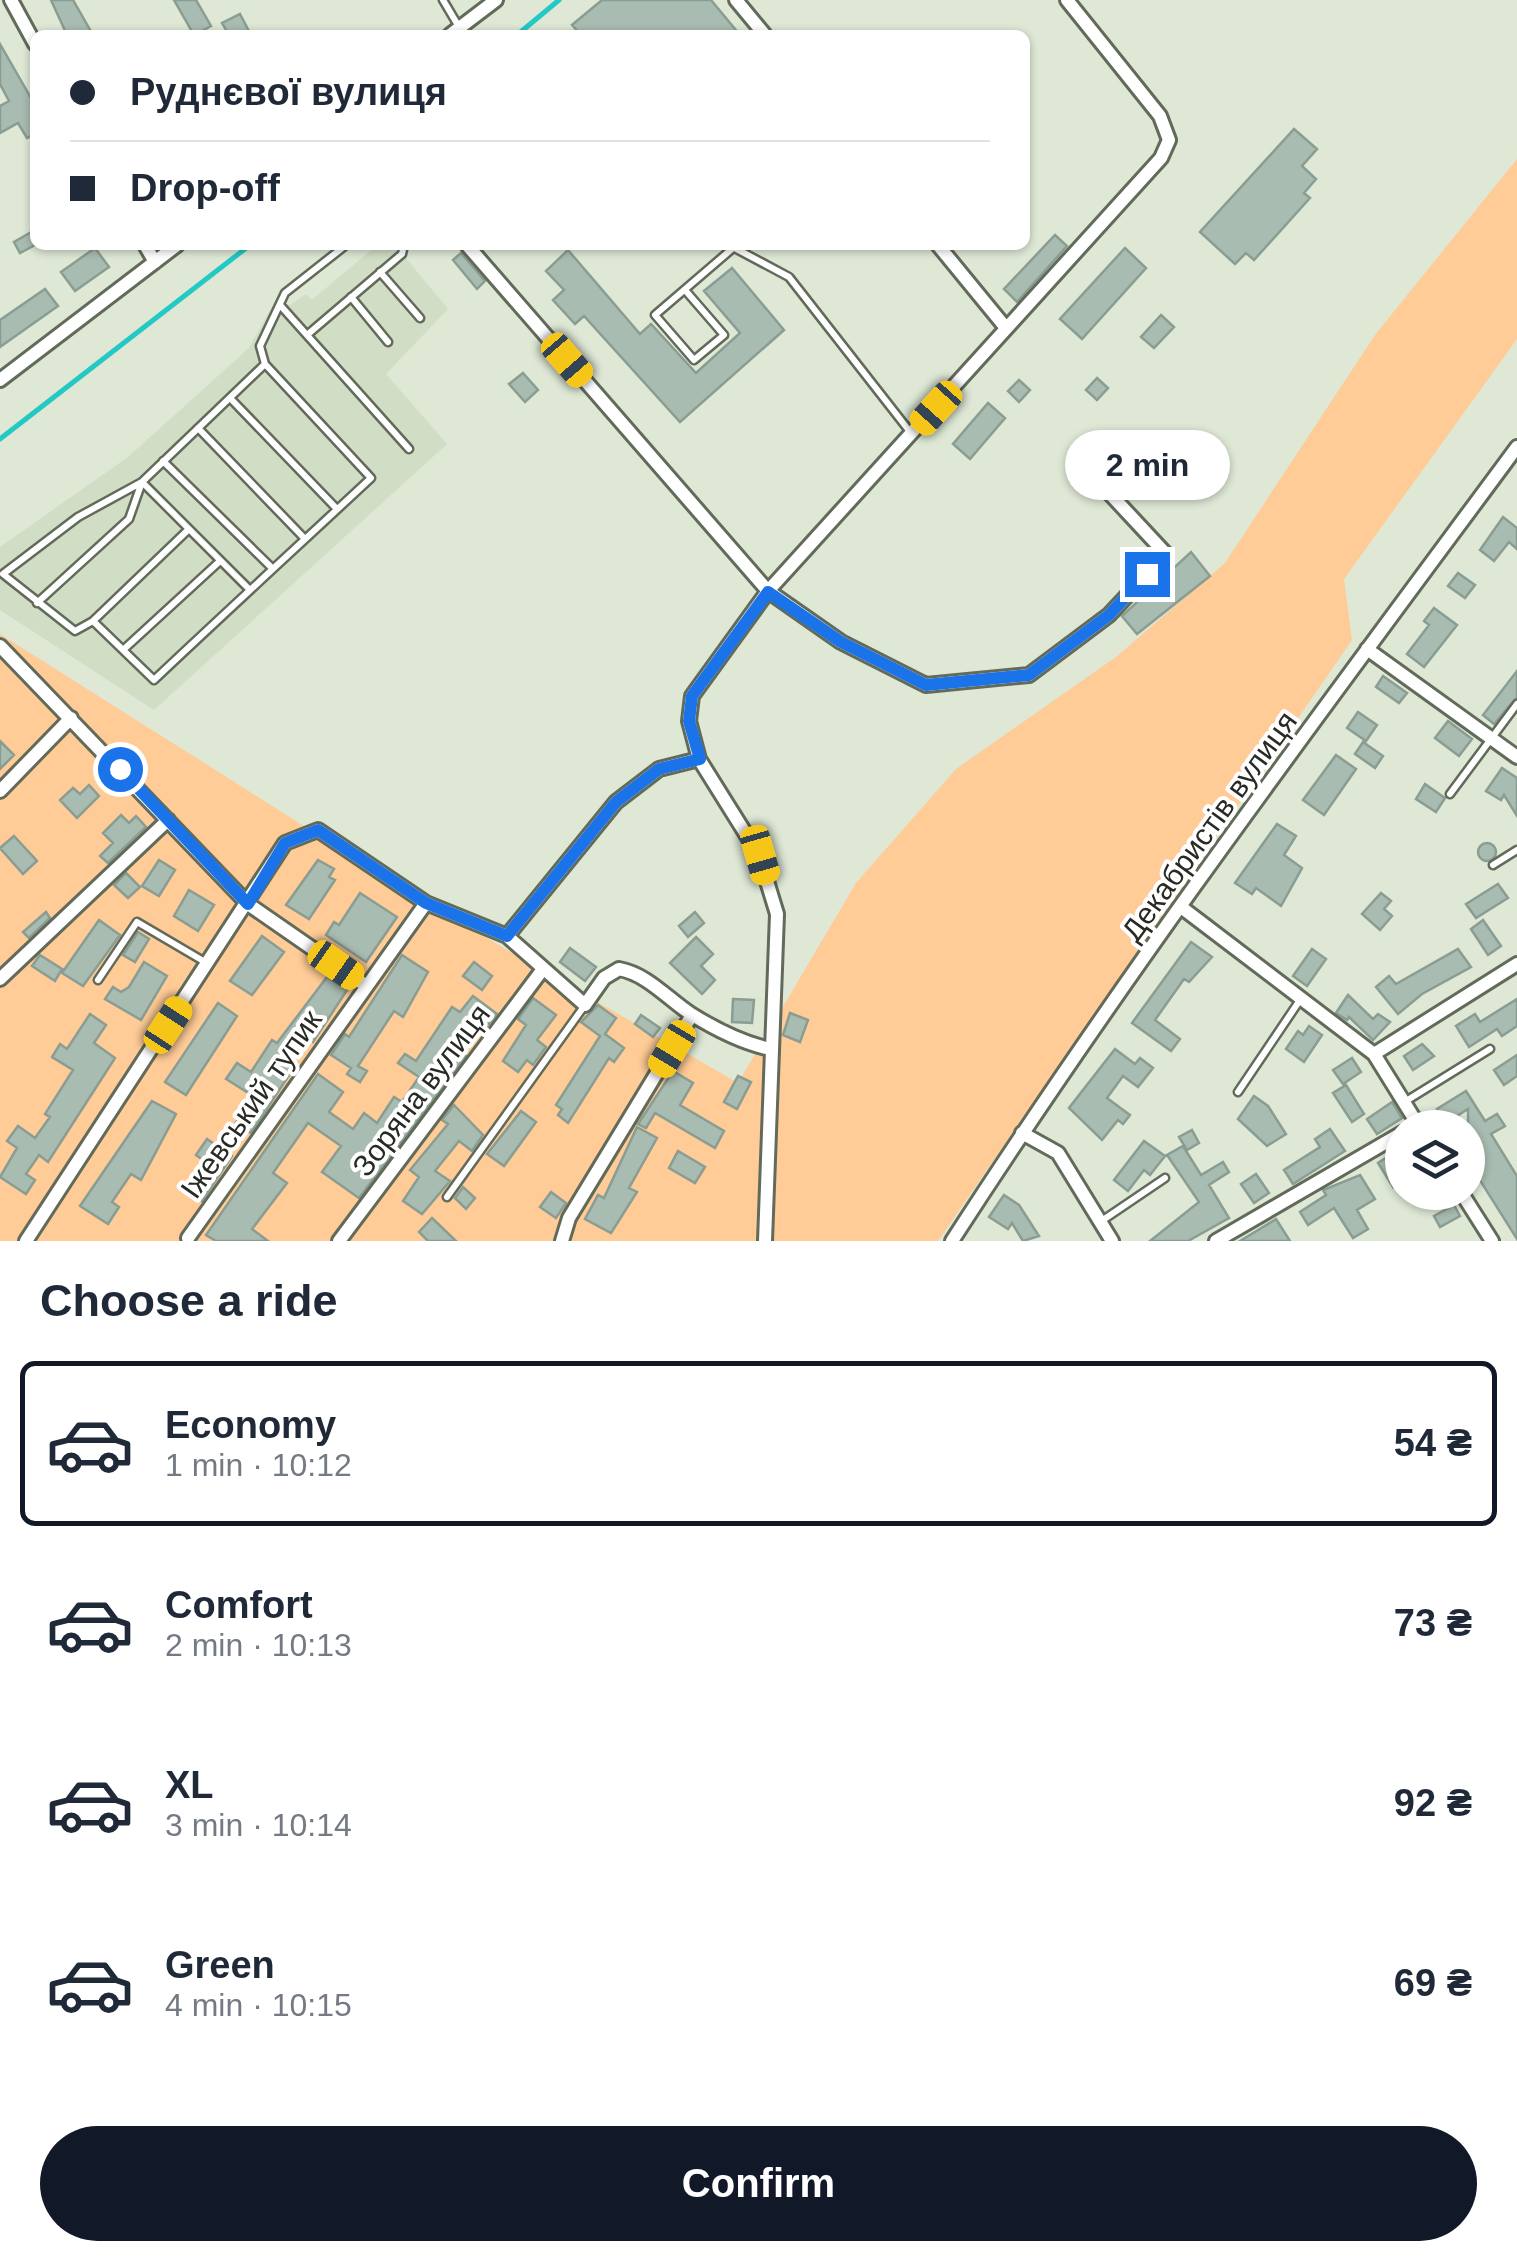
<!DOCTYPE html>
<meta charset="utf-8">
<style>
body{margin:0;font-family:Arial,sans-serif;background:#f2f2f3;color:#1f2937;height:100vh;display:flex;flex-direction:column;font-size:38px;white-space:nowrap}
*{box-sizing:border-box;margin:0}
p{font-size:32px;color:#747a83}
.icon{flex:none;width:55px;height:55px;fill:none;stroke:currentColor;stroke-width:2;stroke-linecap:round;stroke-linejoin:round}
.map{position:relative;height:1241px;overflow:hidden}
.sheet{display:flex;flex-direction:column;background:#fff;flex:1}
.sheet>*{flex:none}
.top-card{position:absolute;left:30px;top:30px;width:1000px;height:220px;border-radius:15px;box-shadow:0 2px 8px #0004;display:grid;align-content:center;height:220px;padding:0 40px;background:#fff}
.fabs{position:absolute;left:1385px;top:1110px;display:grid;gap:20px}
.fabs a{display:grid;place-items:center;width:100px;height:100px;border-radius:50%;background:#fff;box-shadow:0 2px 8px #0004;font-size:50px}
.end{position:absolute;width:45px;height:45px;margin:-22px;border:12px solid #1a73e8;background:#fff;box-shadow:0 0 0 5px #fff}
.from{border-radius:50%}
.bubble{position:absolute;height:70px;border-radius:35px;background:#fff;box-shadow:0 2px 8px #0004;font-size:32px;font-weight:700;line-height:70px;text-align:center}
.car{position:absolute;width:30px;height:60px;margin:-30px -15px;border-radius:12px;box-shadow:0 0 8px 2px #0007;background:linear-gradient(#f5c518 24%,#345 0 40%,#f5c518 0 76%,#345 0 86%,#f5c518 0)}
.top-card b{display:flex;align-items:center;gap:35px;height:95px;font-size:38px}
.top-card b+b{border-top:2px solid #e0e1e3}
.top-card i{width:25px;height:25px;background:#1f2937}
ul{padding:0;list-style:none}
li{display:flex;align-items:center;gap:30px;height:165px;margin:0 20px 15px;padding:0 20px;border:5px solid transparent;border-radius:15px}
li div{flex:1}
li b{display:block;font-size:38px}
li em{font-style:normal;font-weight:700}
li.current{border-color:#111827}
li>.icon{width:90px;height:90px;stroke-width:1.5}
h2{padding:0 40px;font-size:45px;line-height:120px}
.cta{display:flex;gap:20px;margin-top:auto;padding:20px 40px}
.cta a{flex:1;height:115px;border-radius:60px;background:#111827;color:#fff;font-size:40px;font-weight:700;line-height:115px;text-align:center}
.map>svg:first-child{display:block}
</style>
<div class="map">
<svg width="1517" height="1241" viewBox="0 0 1517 1241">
<rect width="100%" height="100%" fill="#dee8d5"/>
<path fill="#d1ddc5" d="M377,245H395L448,309L386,374L447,444L154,710L0,610V547L128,457L249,348L276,299L290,305L306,294L312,300Z"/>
<path fill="#ffcb96" d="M1517,159V339L1344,579L1352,640L938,1241H0V634L426,903L738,1083L856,883L956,769L1116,657L1225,563L1375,335Z"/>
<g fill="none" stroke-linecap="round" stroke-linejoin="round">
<path stroke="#24c8c4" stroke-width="5" d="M517,35L559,0
M0,439L250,245"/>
</g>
<path fill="#a9bcb1" stroke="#8a9d92" stroke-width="2.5" d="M51,0H73L93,35H67Z
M174,0H196L211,26L194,35Z
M602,0H711L740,35H581L572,25Z
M240,14L249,31L229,35L222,23Z
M0,44L35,105V134L27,138L18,123L0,133V106L9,101L0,84Z
M1294,129L1317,149L1302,166L1316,179L1304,193L1310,198L1254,260L1246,253L1235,264L1200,232Z
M35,230V245L20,253L14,242Z
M1055,235L1067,246L1017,302L1004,289Z
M95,248L109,267L75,291L61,272Z
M1125,248L1146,268L1082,339L1060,319Z
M568,250L640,334L651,324L696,373L740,333L704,291L732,268L784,330L680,422L584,316L575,324L553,300L564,290L546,271Z
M461,253L485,281L477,289L453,260Z
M45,289L58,306L0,347V320Z
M1161,315L1174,327L1154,348L1141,337Z
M523,373L538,390L525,402L509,384Z
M1097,378L1108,388L1097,400L1086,390Z
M1019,380L1030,390L1019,402L1008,391Z
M988,403L1005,418L970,459L953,444Z
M1112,456L1126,470L1116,479L1103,464Z
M1503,517L1517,528V549L1509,542L1494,561L1480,550Z
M1191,552L1210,576L1137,634L1122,616Z
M1458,573L1475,585L1465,598L1448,586Z
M1434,608L1457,625L1424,667L1407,654L1429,625L1424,621Z
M1517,671V697L1494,724L1483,715Z
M1383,676L1407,693L1399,703L1376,687Z
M1358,712L1377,725L1366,741L1347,728Z
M1448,721L1472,739L1459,756L1435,738Z
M0,741L14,755L0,769Z
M1363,742L1383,756L1375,768L1355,754Z
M1336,755L1356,769L1324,815L1303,800Z
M1502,768L1517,778V816L1504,795L1501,800L1486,791Z
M1425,784L1445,798L1436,812L1416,799Z
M89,785L99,796L77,818L60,800L73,788L80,794Z
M121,815L129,823L136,816L146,827L108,863L100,856L113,843L103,833Z
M1277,824L1296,836L1284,855L1302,868L1281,906L1256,888L1252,894L1235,883Z
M14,836L37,861L23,874L0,848Z
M1478 852a9 9 0 1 1 18 0a9 9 0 1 1-18 0Z
M159,860L175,870L159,896L142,886Z
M318,860L334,869L329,877L335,880L309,919L286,905Z
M126,873L140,887L128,898L114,885Z
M1498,884L1508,898L1476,918L1466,904Z
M189,890L214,905L198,931L174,916Z
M360,893L397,917L366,962L326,935L334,922L339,925Z
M1381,893L1391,901L1384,909L1392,916L1380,930L1362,914Z
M46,912L50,918L29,938L23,932Z
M695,912L704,923L688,937L679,926Z
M99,920L120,935L83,986L62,973Z
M1483,920L1501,946L1488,955L1471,929Z
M138,932L149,939L135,962L123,955Z
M262,936L284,952L252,995L230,981Z
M696,937L713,954L701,966L715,980L702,994L670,963Z
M1191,942L1212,957L1189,982L1184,979L1155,1020L1180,1039L1171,1051L1132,1023Z
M570,948L596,967L585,981L560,962Z
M1312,949L1326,959L1307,986L1293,976Z
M1458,949L1471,967L1422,994L1398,1014L1376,987L1389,976L1396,984Z
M40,955L62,969L55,981L32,966Z
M402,955L428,972L403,1017L394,1011L358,1066L367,1071L360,1082L347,1074L351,1068L331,1055L345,1034L349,1037Z
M144,962L167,976L141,1020L105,999L113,987L121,992L129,987Z
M474,962L492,976L482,990L463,976Z
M327,977L347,990L313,1042L298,1033L283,1054L297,1063L251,1133L235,1124L253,1096L226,1079L237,1063L251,1072L272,1040L277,1043Z
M1348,995L1373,1019L1378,1014L1390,1022L1373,1040L1349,1017L1347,1020L1336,1013Z
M473,996L497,1014L487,1026L476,1018L455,1048L466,1056L359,1198L322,1172L341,1146L308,1123L273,1173L287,1183L252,1229L268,1241H216L206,1235L318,1074L343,1092L329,1112L353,1129L364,1113L377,1123L394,1097L402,1102L419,1077L398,1063L405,1054L416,1061L452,1007L460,1012Z
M533,998L556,1015L537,1040L546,1047L533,1065L527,1060L518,1072L503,1061L526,1025L518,1019Z
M733,999L754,1000L752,1023L732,1022Z
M1517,999V1026L1502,1036L1497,1029L1469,1047L1456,1026L1475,1014L1480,1022Z
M218,1003L237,1016L186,1095L165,1082Z
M598,1005L616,1018L605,1034L624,1048L614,1062L609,1058L568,1123L558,1115L562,1109L556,1105L600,1036L581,1022Z
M790,1013L808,1020L800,1042L783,1035Z
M90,1014L106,1025L94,1043L115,1058L48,1162L39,1155L26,1174L35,1180L26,1194L0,1177L17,1148L7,1141L18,1126L35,1138L50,1117L45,1114L73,1070L52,1057L60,1044L67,1049Z
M641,1015L660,1028L653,1037L635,1024Z
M1309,1026L1322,1035L1304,1062L1286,1049L1298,1031L1303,1035Z
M1422,1044L1434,1056L1413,1070L1404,1056Z
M1115,1049L1135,1064L1140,1058L1153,1068L1138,1087L1123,1076L1107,1098L1130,1115L1123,1124L1118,1120L1102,1140L1069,1108Z
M1517,1055V1076L1504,1085L1494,1070Z
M1352,1058L1361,1072L1343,1084L1333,1070Z
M673,1071L693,1083L680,1105L724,1131L715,1148L655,1113L646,1128L638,1124Z
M738,1076L751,1082L737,1109L724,1102Z
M1346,1085L1364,1114L1352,1122L1333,1093Z
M1466,1091L1485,1121L1497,1114L1505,1126L1491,1134L1517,1176V1239L1471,1166L1481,1160L1468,1138V1109L1446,1123L1437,1109Z
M1254,1096L1268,1106L1286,1134L1267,1146L1238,1119Z
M152,1101L176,1114L141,1180L131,1174L112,1202L119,1207L108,1224L80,1206Z
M1392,1102L1402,1118L1377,1134L1367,1119Z
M454,1105L483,1135L472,1151L459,1141L435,1171L450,1181L422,1214L403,1201L419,1177L410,1170L448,1124L442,1120Z
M521,1111L536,1122L504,1166L487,1154Z
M637,1127L657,1138L629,1188L637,1192L611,1233L585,1219L598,1195L604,1198Z
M1330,1129L1345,1151L1293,1184L1284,1170L1320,1147L1315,1139Z
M1192,1130L1199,1143L1187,1150L1179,1137Z
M207,1139L232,1156L202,1201L188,1192L207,1163L196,1155Z
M1144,1141L1165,1156L1150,1175L1144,1170L1128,1191L1114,1180Z
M1183,1146L1201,1175L1223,1162L1229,1172L1209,1185L1229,1218L1188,1241H1150L1199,1202L1167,1155Z
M678,1151L705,1167L695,1183L669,1168Z
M1389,1156L1402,1175L1393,1187L1378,1163Z
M1256,1174L1269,1193L1254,1203L1241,1184Z
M1360,1175L1375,1199L1357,1210L1368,1229L1353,1238L1334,1208L1308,1225L1300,1212L1326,1195L1323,1190Z
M463,1187L475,1198L466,1209L455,1198Z
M551,1192L566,1203L556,1218L540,1207Z
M1004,1195L1019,1205L1039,1236L1023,1241L1012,1223L1008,1229L989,1217Z
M1454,1205L1460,1216L1440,1227L1434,1216Z
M432,1218L456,1241H428L419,1232Z
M1276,1219L1290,1241H1240Z"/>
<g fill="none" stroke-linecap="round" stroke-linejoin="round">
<g stroke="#626a5a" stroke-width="11">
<path id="service" d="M443,0L459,27
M729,245L789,277L911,433
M380,272L420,318
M685,290L724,335L694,360L655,315L733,248
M351,297L388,342
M280,305L409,449
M307,335L402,254L404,245
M230,398L337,509
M198,428L305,539
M163,461L273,569
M250,590L142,482L78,517L3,574L75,631L93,621L154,680C226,612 299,545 371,478L265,364L260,346L285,293L346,245
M37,603L129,519L142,482L265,364
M93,621L189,529
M123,650L220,561
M1450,794L1517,704
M1493,865L1517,850
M98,980L137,922L205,962
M1238,1092L1300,1000
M1406,1101L1490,1049
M447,1197L585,1005
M1100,1222L1165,1178"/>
</g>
<g stroke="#626a5a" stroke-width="18">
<path id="minor" d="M11,0L35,44
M736,0L765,35
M450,35L496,0
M145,245L155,262
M467,245L768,591L841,642L926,685L1029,675L1109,615L1166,554L1086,468
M938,245L1006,328
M0,380L177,245
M0,646L248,904L365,985
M1367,649L1517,757
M699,759L689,721L692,696L768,591L1161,158L1169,140L1160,116L1067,0
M0,791L71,718
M1181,907L1374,1054L1420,1128
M507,936L616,802L659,769L699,759L759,855L777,914L765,1241
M0,979L168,820
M1374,1054L1517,964
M1022,1133L1058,1153L1112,1241
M1461,1192L1492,1241
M188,1238L426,903
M26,1241L285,843L318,830L426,903L507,936L585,1005L604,978L619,969C647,974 668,999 691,1014C715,1029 743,1043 770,1049
M339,1241L543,969
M562,1241L569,1218L692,1015
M952,1241C1128,968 1324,708 1517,447
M1216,1241L1402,1133"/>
</g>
<use href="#service" stroke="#fff" stroke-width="6"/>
<use href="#minor" stroke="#fff" stroke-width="12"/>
</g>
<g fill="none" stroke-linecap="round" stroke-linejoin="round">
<path stroke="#1a73e8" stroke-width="12" d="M120,769L248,904L285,843L318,830L426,903L507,936L616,802L659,769L700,759L689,721L692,696L768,592L841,642L926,685L1029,675L1109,615L1147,574"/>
</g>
<g text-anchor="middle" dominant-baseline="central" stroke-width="8" stroke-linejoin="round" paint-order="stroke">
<g font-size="30" fill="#272b24" stroke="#fff">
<text transform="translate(1209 826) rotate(-54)">Декабристів вулиця</text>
<text transform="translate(421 1090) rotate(-53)">Зоряна вулиця</text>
<text transform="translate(251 1104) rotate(-55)">Іжевський тупик</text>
</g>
</g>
</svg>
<div class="fabs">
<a><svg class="icon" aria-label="layers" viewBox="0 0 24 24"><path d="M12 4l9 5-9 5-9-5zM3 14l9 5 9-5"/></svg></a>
</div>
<i class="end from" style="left:120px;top:769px"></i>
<i class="end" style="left:1147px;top:574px"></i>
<div class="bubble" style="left:1065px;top:430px;width:165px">2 min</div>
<i class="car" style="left:567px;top:360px;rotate:139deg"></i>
<i class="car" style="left:936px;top:408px;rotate:222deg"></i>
<i class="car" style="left:760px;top:855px;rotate:164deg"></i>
<i class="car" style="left:336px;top:965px;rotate:125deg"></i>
<i class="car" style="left:168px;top:1025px;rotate:33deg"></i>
<i class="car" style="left:672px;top:1049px;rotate:211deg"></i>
<div class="top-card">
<b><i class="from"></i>Руднєвої вулиця</b>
<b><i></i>Drop-off</b>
</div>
</div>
<section class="sheet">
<h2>Choose a ride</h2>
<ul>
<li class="current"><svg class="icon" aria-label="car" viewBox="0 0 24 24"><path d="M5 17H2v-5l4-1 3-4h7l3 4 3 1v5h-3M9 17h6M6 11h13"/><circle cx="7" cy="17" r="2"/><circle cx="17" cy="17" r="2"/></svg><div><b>Economy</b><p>1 min · 10:12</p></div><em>54 ₴</em></li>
<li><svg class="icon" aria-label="car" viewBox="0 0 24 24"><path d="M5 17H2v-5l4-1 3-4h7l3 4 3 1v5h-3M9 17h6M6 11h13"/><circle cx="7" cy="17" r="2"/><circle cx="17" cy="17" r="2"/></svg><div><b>Comfort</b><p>2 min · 10:13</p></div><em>73 ₴</em></li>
<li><svg class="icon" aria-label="car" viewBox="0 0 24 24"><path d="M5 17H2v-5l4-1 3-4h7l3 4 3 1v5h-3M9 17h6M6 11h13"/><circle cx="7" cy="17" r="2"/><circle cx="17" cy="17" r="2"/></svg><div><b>XL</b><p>3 min · 10:14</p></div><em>92 ₴</em></li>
<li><svg class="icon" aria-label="car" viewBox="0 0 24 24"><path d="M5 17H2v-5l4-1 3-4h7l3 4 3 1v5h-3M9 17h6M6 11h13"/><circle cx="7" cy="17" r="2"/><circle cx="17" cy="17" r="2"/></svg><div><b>Green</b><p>4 min · 10:15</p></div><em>69 ₴</em></li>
</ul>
<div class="cta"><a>Confirm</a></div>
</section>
